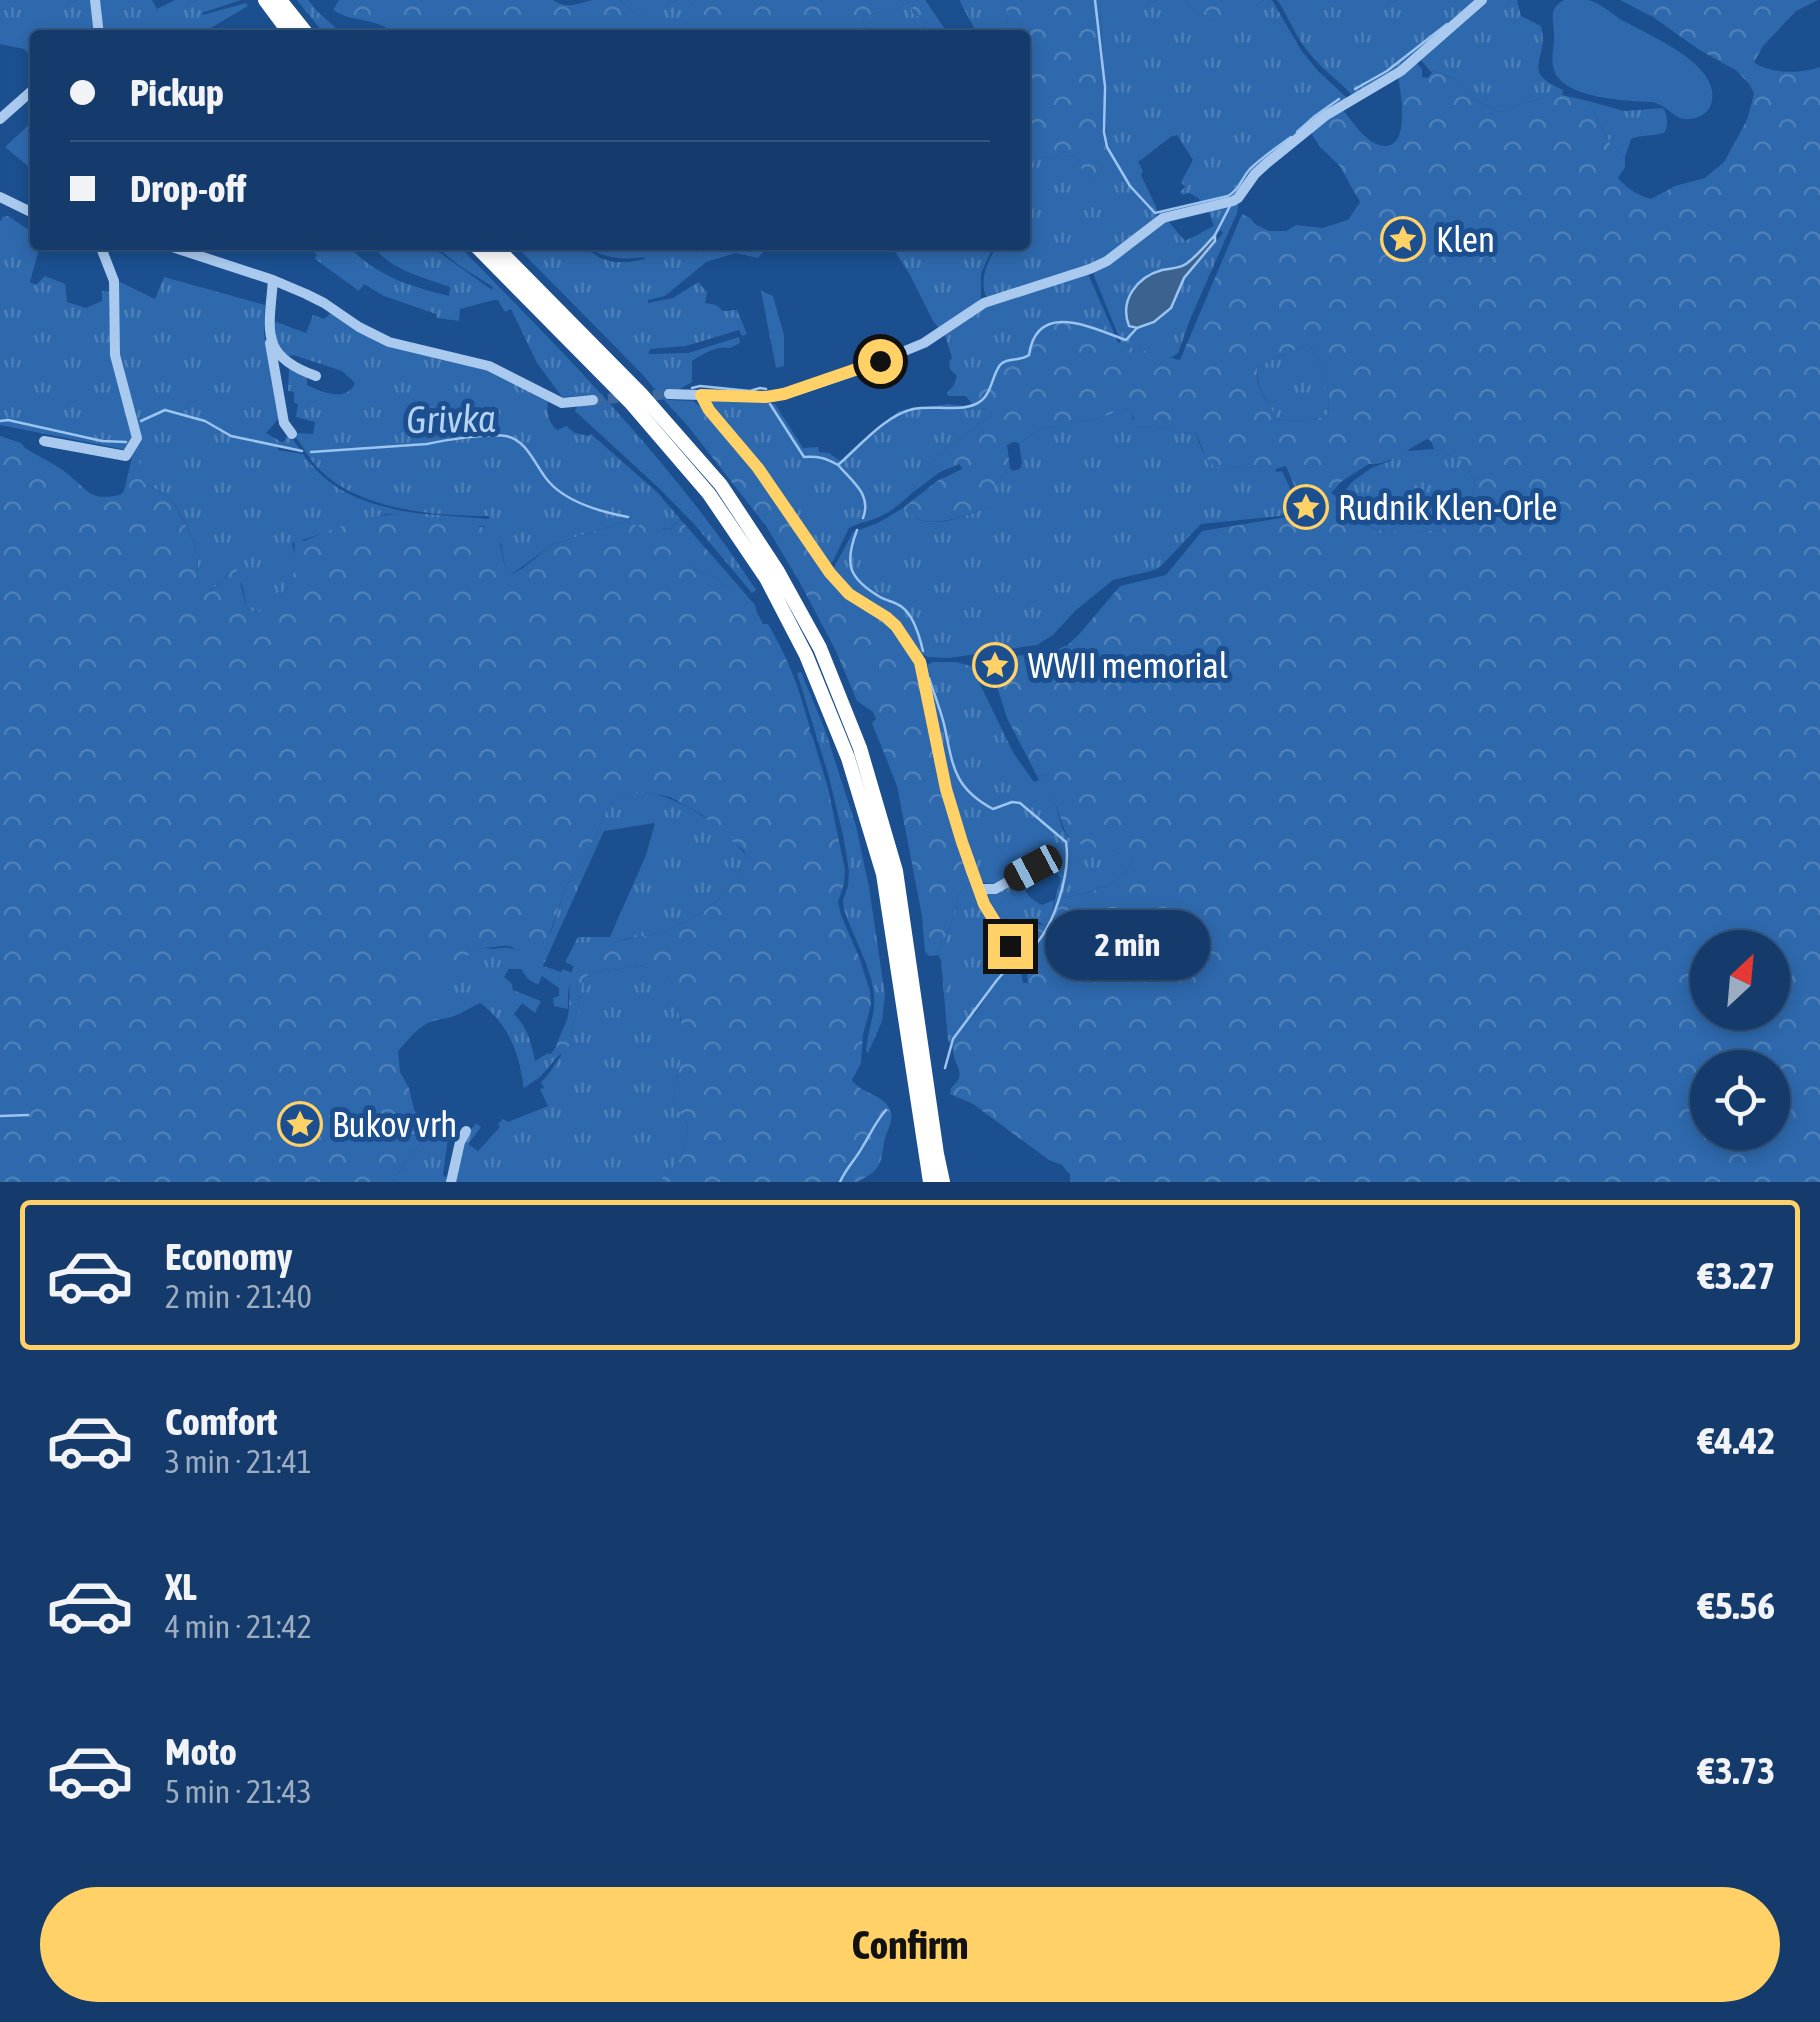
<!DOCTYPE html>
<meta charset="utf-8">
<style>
body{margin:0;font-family:"Asap Condensed",sans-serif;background:#214673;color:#f1f3f6;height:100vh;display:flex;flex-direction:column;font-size:38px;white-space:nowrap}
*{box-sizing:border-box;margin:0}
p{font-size:32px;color:#9dadc1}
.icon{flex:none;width:55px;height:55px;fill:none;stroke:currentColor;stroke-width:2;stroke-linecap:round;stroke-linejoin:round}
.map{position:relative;height:1182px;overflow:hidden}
.panel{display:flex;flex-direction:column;background:#143b6b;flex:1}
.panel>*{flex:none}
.guide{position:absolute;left:30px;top:30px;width:1000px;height:220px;border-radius:10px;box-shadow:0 5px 15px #0003,0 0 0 2px #33557e;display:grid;align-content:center;height:220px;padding:0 40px;background:#143b6b}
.needle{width:65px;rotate:26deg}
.fabs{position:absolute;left:1690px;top:930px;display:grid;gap:20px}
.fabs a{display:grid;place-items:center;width:100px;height:100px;border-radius:50%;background:#143b6b;box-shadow:0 5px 15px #0003,0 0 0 2px #33557e;font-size:50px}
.end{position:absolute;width:45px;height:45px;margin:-22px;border:12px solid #ffd166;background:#111;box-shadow:0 0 0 5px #111}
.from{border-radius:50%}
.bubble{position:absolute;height:70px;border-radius:35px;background:#143b6b;box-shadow:0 5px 15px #0003,0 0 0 2px #33557e;font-size:32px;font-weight:700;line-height:70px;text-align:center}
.car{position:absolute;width:30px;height:60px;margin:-30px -15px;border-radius:12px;box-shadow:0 0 8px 2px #0007;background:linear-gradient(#222 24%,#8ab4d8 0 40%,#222 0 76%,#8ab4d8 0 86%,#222 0)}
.guide b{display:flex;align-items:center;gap:35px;height:95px;font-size:38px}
.guide b+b{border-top:2px solid #33557e}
.guide i{width:25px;height:25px;background:#f1f3f6}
ul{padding:18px 0 0;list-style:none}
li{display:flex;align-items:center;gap:30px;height:150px;margin:0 20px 15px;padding:0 20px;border:5px solid transparent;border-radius:10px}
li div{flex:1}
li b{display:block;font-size:38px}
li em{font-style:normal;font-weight:700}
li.current{border-color:#ffd166}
li>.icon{width:90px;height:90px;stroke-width:1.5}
.button{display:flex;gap:20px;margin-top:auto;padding:20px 40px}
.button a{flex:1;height:115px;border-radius:60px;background:#ffd166;color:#111;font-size:40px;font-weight:700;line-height:115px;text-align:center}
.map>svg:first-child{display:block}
</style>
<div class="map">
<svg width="1820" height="1182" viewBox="0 0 1820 1182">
<defs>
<pattern id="grass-tufts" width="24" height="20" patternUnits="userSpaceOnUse" patternTransform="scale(2.5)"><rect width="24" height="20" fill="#2e69ad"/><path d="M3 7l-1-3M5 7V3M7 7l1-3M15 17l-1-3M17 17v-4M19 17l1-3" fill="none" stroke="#4d80b9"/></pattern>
<pattern id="forest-crowns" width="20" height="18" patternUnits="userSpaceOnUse" patternTransform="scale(2.5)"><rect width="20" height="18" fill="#2e69ad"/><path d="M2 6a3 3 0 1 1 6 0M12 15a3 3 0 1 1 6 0" fill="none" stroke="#4d80b9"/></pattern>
</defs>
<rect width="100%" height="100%" fill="#1b4f8f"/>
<path fill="url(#grass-tufts)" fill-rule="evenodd" d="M0,0H93L97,35H35V60L24,49L0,44Z
M97,0H152L157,9L175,0H241L202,13L203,15L246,3L248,6L209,29L212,35H102Z
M297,0H308L319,13L344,35H325Z
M619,0H696L678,21L637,15Z
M959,0H1006L1007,35H978Z
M1100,0H1187L1192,9L1213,21L1236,5H1256L1264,0H1272L1301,50L1318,71L1348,99L1238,194L1204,205L1198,198L1189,193L1183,195L1180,192L1185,187L1181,182L1193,160L1177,135L1172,136L1138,162L1143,171L1141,175L1157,209L1156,220L1110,256L1033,286L986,297C979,279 988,260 998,245H1025V239L1029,238L1028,231L1025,232V225L1033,220L1025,222V211L1032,210L1034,206L1029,182L1034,152L1038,149L1042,152L1045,158L1072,155L1077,157L1086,180L1091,179L1102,168L1107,143Z
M1277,0H1479L1402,66L1352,95C1337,79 1319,67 1306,49C1294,34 1288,15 1277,0Z
M1486,0H1517L1521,16L1541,26C1550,60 1518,71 1563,90L1499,112L1473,99L1466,93L1462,83L1455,78L1433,71L1431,72L1419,58Z
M910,2L913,4L912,12L928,22L923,28L925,35H867V28L862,22L863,17L884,10H894Z
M1588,101L1624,111L1663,108C1668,114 1668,125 1665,132C1654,137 1642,134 1631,139L1625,157L1610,143Z
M35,119V172L5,147Z
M1239,201L1237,213L1191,317L1178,353L1172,357L1167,358L1129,347L1121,342L1094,276V271L1149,231L1168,221L1185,241L1214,226L1208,210ZM1221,230L1223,233C1211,247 1197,260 1186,276C1166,302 1175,321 1133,329L1127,325C1124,297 1135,277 1163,270C1168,269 1174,270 1179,268C1195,262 1209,240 1221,230Z
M8,216L35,234V245H40L30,282L36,285L45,276L65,284L67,302L86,308L102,301V291L111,292L132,439L127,450L0,425V222L2,217Z
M303,245H359L354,252C382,278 413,287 449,296L450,287C422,277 391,270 373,246L429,245L492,290L493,287L460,266L434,245H458C565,354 672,461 756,590L752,593L695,525L660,489L575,411L578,405L592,404L590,395L562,397L537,363L511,309L505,312L498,300H494L460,309L459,321L437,318L436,314L384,296L364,284L359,291L315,259L317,254Z
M515,245H581L600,258L614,262H629L645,259L644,257C622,260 603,259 586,245H699L706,262L665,296L648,300V303L673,298L698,282L707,292L705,303L716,305L723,311L737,310L747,334L742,336L739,330L686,346L650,349L648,354L688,353L739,337L740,343L730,348C718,345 702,354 692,361V382L680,389H669L668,400L665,401L643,375Z
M891,245H994L981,273V298L940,330L933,321L910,275Z
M1088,274L1111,326L1107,327L1105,324L1091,325L1050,322L1017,352L986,371L987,378L978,385L977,404L973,405L966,396H948L947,393L954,385L957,376L950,369L949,361L952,358L945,335L947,332L976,311Z
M164,277L265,305L264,333L279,418L266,433L283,443L288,434L301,450L279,446L278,450L303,454C330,491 360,502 403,511L401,515L386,514L292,543C293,549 296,554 296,560C296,582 275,606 256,613L247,609L243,588L232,566L223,581L209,591L199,585C196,574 199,565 197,554C195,541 178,506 168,497C147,479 139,493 139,457L133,453L139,443L117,355L116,280L155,299Z
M761,291L773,296L784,335V366L776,368Z
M332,312L383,345L496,372L548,401C546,412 549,425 558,430L566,426L575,433L589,436L591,434L658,493L680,519L669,530L665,528H637L627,521L553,544L511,575L506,574L501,544L483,526L417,516L415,513L489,519V516C434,516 358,510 318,468C309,459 303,446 295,436V433L313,434L315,422L296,417L298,404L294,403V392L288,391L289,368L307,378V385C322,392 347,403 355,383L342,371L324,365L293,355L284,358L268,319L306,333L313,315L324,319Z
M1308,344C1323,359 1332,393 1328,414C1313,423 1294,423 1277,419C1268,402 1254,386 1258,366Z
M715,398L775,404L803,448L818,447L819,452L829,453L840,461L899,411L948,404L964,406L966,410L988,408L992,412L990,417L949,446L935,459L913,489L912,493C903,501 894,510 883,515C872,521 860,522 849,528L833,561L828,565L710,405Z
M1118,409C1132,409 1134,414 1132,427L1154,426L1174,432L1196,433C1210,485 1239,458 1275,469L1277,472L1282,471C1288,484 1296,497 1291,510L1280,516L1201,524L1162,565L1155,570L1113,580L1076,610L1053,635L1037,645L949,658L928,657L918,652L853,593L832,571L853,532L878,523L903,508C927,536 963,515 991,507L992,488L1010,467L1012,471L1020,469L1022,464L1019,443L1040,430L1110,415Z
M1434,449L1462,460L1475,482C1473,494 1471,511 1463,521C1452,534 1392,534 1376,529C1366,526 1357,520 1348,515L1340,497L1352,482L1371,468L1390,461L1397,455L1407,451Z
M702,556L710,562L715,559L755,605L758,616L719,580L693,569Z
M933,662H955L971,666L1014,754L1034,782L1039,780L1037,776L1043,775L1055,802L1062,828L1068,837L1074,841L1115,851L1122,850L1132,859C1124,886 1090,892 1064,898L1062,895H1056L1061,879C1051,863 1040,866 1024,872V866H1020C1006,877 991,894 975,875L952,807L927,665Z
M801,672L825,730L856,826L869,887L885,995L882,1021L868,1053L866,1051C867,1032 876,1014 874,995C872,968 852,935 844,909L843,900L848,886L849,870L843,835L829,777L797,673Z
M640,791C684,798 718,823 746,855C732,901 690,926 645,936C637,938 628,938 621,940C613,942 607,949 600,952C584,956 585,950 575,967L565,962L578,937H610L646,855L655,823L604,831L543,966L561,972L563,969L572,973L568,994V1009L554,1006L553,998L559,996V988L542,976L538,985L528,979L521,969H509L504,977L512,984L513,990L541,1001L535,1013L522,1003L514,1014C528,1028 531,1042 535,1061L548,1053L551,1054L556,1047L560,1054L540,1077L524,1088C519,1053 509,1024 480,1003L459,1014L421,980L484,947C498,953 503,942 521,952L551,932L566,886L589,849L609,805L623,794Z
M1018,878L1024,879C1023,893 1030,899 1042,905L1054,900L1052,921L1045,926L1030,916L1035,930L1027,949L1032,952V958L1026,965L984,899L988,892Z
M973,881L979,906L1014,956L974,1014L968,1017L953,1049L948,1040L941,960L938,955L955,913L960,892Z
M639,966L659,970L669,978L674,988L685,1042L673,1101L688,1126L681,1159L658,1182H452L468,1133L476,1123L481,1127L468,1144L478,1151L500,1127L498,1124L503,1119L508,1122L548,1106L540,1089L544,1088L541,1082C554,1071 558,1055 570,1045L583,979L591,973Z
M428,1132L448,1138L443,1175L449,1179V1182H392Z"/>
<path fill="url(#forest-crowns)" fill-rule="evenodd" d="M339,0H553C567,10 578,3 593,0C602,0 611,0 619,0L637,15L678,21L696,0H925L949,35H925L923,28L928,22L912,12L913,5L910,2L894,10H884L863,17L862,22L867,28V35H396C376,16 355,24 333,10Z
M1006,0H1100L1106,160C1102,168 1095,179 1086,181L1077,157L1072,155L1045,158L1042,152L1037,150C1028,169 1030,185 1034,206L1032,210L1025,211V35H1007Z
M1187,0H1264L1256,5H1236L1229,15L1212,21L1192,9Z
M1620,0H1818L1796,11L1763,46L1754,62C1769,74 1802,74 1820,67V1182H1070V1175L1062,1165L1049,1160L973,1104L950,1094L951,1088C969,1073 953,1066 953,1049C953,1036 964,1019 975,1014L1015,954L1019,961L1023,983H1028L1026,965L1032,958V952L1027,950L1034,930L1026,920L1030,916L1039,924L1045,926L1052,920L1056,895L1062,894L1065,898C1090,892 1124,886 1132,859C1121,849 1111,851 1096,848C1062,842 1066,832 1056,805C1052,795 1047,786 1043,775L1037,776L1007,718L995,680L978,661L1003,657L1047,653L1068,645L1081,632L1120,586L1166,575L1202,531L1293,516L1299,509H1308L1307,495H1298L1286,466L1275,469L1256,466L1214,467L1206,457L1196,433L1174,432L1154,426L1132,427L1129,424L1134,418C1129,406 1119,408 1110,415L1040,430L1019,443L1013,442L1007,445L1010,467L992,488V507C963,514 927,536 903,508L937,481L962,469L960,464L940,472L912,493L913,489L935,459L949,446L990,417L992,412L988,408L966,410L964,406L977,403L972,389L973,382L978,384L986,378V370L1005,356L1017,352L1026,341L1050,322L1091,325L1105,324L1107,327L1111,326L1118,343L1121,342L1129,347L1180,360L1242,214L1250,218L1255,224L1269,231H1286L1296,225L1322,228L1348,220L1360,202L1339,165L1321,148L1311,133L1326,120L1343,110C1352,121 1365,141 1379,145C1412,154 1401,92 1398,77L1415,61L1422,69V77L1428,78L1433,71L1455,78L1462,83L1466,93L1473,99L1499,112L1563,90L1562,95L1588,101L1610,143L1625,157V167L1618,178C1628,189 1637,195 1651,199L1675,186L1705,178L1724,162L1747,120L1754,94L1750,85L1737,71L1698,49L1653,17ZM1308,344C1323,359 1332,394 1328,414C1312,423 1294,423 1277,419C1268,402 1253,386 1258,366ZM1427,439L1431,441L1434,449L1462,460L1475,482C1473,494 1471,510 1463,520C1453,534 1395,533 1379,530C1370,528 1357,522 1350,516C1342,509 1343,499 1331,493L1342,481L1369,464C1389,466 1409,448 1427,439ZM1708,948H1772V1012H1708ZM1708,1068H1772V1132H1708Z
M699,245H788L766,249L758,258L736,253L706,262Z
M668,400L693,401L701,407L765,484L831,579L898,632L914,660L973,881L960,892L955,913L938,955L929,956L925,952L922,916L897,786L872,723L876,719L873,712L857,701L836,651L799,581L766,526L687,425L665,401Z
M0,436L21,443L25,448C39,457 56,464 69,475C90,492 89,501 120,495L124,491L133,453L139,457C140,493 146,479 168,497C177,506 195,541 197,554C199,565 196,574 199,585L210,591L223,581L232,566L236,567L247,609L255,613C274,606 295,584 295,563C296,553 293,547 295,538L304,541C334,529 368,513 400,515L403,511L415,513L417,516L475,524L498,534L506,573L511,575L523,568L553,544L627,521L634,524L637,528L640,524L646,527L648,525L670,530L680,519L715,559L710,563L702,557L693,569L719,580L759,616L763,624H768C789,660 799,688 810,728L809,731L812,735L828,788L845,870L844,884L838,902L841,915L859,957L870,991L871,1005L863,1034L861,1063L852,1080C861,1094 881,1093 889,1108C895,1119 888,1128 885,1138C882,1148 884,1158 877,1168C872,1174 864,1178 858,1182H658L681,1159L688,1126L673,1101L684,1042L680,1015L669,978L658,970L639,966L591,973L583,979L570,1045L562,1055L560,1054L556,1047C559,1036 565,1027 568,1016C573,993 561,952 599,952L606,943C619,940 632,939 645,936C690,926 732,901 746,855L744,851L701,814L670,797L640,791L623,794L609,805L589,849L566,886L539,965L533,966C523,961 520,948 508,946C500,945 492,949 484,947L422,980L459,1014C449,1019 442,1018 433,1021C418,1026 408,1040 398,1051L400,1072L409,1088L414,1110L421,1117L429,1120L430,1123L428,1132L392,1182H0Z"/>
<path fill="#2e69ad" d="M1564,0C1571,0 1580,0 1587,0C1599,2 1610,12 1620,19C1646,34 1720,63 1712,101C1710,112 1701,118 1690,119C1673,121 1667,103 1650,102C1626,101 1562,98 1554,70C1550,58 1555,44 1554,32C1553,17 1549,8 1564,0Z"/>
<path fill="#3c6290" stroke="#9cc4f0" stroke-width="2.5" d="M1215,235V241L1184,278L1171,308L1154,322L1137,328L1129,326C1119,300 1137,277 1162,270C1171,268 1178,269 1186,264C1197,256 1206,245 1215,235Z"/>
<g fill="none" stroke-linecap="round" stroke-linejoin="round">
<path stroke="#9cc4f0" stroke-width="2.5" d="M1095,0L1105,87L1104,132L1107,147L1130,186L1155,213L1228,196C1240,189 1241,179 1250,169C1262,157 1277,147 1291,137
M1355,89L1387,71L1447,24
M1297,132L1315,116L1339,99
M1215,235L1230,206
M692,388L700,386L750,391L760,388L766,389
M770,404L804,457C818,456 826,458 838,465C860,446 884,416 913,409C933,405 958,412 976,404C992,397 991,377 1000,365C1007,357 1019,362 1029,355C1037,299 1094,329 1126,340L1137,328
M0,421L8,420L102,441L126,442
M141,421L165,410L205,421L231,436L302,451
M311,452L427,444C445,440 489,433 506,436C528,440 536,468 549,482C568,503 601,512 628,517
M839,466C853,482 872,495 863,518
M857,530C844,564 848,578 880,597C887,601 896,602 902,607C914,616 920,638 923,651
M929,678C934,693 940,709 944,724C953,764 952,787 993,809L1012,802L1020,803L1066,842C1071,874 1053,934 1026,953
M945,1068L953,1039L997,980L1015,960
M0,1116L28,1115
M840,1182C846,1168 856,1159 863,1146C871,1133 876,1121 886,1110"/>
<path stroke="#3d69a0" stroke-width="10" stroke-dasharray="10 5" stroke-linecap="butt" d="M593,400L669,394"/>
<path stroke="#a9c9ee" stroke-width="10" d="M95,0L99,35
M0,119L35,88
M0,197L35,214
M166,245L273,280L306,294L324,303L359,327L389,342L489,366L562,403L593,400
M273,280C269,331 259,356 316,376
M270,343L284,423L292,434
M669,394L767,397L798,390L861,369L924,343L984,303L1090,269L1107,261L1163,218L1233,201L1238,198L1255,174L1267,163L1325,116L1401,71L1482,0
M701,395L709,410L758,468L830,573L849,594L886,617L896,626L921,662L946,789L971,871L984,904L1011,946
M44,441L126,456L137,438L115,355L114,281L100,245
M978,889H995L1033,868
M451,1182L460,1142L466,1131"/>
<path stroke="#fff" stroke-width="14" d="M265,0L291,35
M280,0L308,35
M475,245L630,402L709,494L766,578L806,655L848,758L883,874L930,1182
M494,245L643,396L721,485L777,570L820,648L860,748L896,871L937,1154L943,1182"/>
</g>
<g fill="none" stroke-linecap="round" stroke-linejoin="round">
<path stroke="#ffd166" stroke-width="12" d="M880,361L784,394L766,397L701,395L709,410L758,468L830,573L849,594L886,617L896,626L920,662L946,789L962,842L984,904L1010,946"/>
</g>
<defs>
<g id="sight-ring" transform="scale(2.25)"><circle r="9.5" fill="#1b4f8f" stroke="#ffd166" stroke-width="1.5"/><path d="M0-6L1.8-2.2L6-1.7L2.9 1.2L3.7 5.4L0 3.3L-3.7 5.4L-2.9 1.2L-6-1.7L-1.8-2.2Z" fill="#ffd166"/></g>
</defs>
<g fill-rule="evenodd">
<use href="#sight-ring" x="1403" y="239"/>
<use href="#sight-ring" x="1306" y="507"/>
<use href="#sight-ring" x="995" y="665"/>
<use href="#sight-ring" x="300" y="1124"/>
</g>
<g text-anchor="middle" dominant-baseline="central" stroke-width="10" stroke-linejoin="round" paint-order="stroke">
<g font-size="35" fill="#fff" stroke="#1b4f8f" text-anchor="start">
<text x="1436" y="239">Klen</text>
<text x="1338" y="507">Rudnik Klen-Orle</text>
<text x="1028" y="665">WWII memorial</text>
<text x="332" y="1124">Bukov vrh</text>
</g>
<g font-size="38" font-style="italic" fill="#b5d3f5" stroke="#1b4f8f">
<text transform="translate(451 419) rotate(-1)">Grivka</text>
</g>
</g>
</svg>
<div class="fabs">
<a><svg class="needle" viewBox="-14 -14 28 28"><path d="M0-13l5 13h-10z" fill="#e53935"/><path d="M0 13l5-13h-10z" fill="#9dadc1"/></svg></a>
<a><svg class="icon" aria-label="locate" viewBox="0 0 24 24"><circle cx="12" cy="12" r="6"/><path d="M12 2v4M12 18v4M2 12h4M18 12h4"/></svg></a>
</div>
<i class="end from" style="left:880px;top:361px"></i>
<i class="end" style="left:1010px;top:946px"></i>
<div class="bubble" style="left:1045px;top:910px;width:165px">2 min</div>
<i class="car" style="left:1033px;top:868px;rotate:242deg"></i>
<div class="guide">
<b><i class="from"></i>Pickup</b>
<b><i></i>Drop-off</b>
</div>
</div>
<section class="panel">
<ul>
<li class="current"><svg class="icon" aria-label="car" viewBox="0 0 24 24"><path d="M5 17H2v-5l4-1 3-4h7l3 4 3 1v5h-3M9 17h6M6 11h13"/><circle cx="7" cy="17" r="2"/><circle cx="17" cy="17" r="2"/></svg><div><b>Economy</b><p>2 min · 21:40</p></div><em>€3.27</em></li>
<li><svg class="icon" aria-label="car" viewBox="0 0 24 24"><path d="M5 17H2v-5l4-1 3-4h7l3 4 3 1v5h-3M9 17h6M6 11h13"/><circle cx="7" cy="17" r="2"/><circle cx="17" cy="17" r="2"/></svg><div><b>Comfort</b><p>3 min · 21:41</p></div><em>€4.42</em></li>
<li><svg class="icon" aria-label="car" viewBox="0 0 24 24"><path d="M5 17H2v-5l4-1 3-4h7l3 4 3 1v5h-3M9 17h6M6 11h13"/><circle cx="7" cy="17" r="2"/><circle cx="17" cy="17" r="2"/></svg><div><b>XL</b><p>4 min · 21:42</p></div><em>€5.56</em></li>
<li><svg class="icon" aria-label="car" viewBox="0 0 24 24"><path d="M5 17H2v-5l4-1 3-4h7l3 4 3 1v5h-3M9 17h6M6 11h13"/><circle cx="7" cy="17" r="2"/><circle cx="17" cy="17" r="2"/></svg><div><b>Moto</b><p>5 min · 21:43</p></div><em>€3.73</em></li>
</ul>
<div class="button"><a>Confirm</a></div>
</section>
